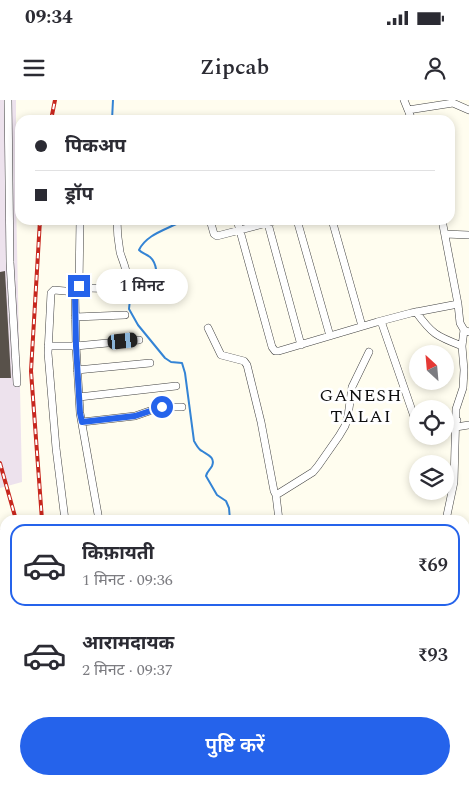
<!DOCTYPE html>
<html lang="hi">
<meta charset="utf-8">
<style>
body{margin:0;font-family:Spectral,"Noto Sans Devanagari",serif;background:#f7f7f7;color:#2b2b33;height:100vh;display:flex;flex-direction:column;font-size:19px;white-space:nowrap}
*{box-sizing:border-box;margin:0}
p{font-size:16px;color:#7c7c81}
.icon{flex:none;width:28px;height:28px;fill:none;stroke:currentColor;stroke-width:2;stroke-linecap:round;stroke-linejoin:round}
.map{position:relative;flex:1;overflow:hidden}
.side{position:absolute;left:0px;top:415px;width:470px;height:270px;display:flex;flex-direction:column;background:#fff;border-radius:15px 15px 0 0;box-shadow:0 2px 8px #0003}
.side>*{flex:none}
.top-card{position:absolute;left:15px;top:15px;width:440px;height:110px;border-radius:15px;box-shadow:0 2px 8px #0003;display:grid;align-content:center;height:110px;padding:0 20px;background:#fff}
.needle{width:32px;rotate:334deg}
.fabs{position:absolute;left:409px;top:245px;display:grid;gap:10px}
.fabs a{display:grid;place-items:center;width:45px;height:45px;border-radius:50%;background:#fff;box-shadow:0 2px 8px #0003;font-size:25px}
.end{position:absolute;width:22px;height:22px;margin:-11px;border:6px solid #2563eb;background:#fff;box-shadow:0 0 0 2px #fff}
.from{border-radius:50%}
.bubble{position:absolute;height:35px;border-radius:18px;background:#fff;box-shadow:0 2px 8px #0003;font-size:16px;font-weight:600;line-height:35px;text-align:center}
.car{position:absolute;width:15px;height:30px;margin:-15px -8px;border-radius:6px;box-shadow:0 0 4px 1px #0007;background:linear-gradient(#222 24%,#8ab4d8 0 40%,#222 0 76%,#8ab4d8 0 86%,#222 0)}
.top-card b{display:flex;align-items:center;gap:18px;height:48px;font-size:19px}
.top-card b+b{border-top:1px solid #e1e1e2}
.top-card i{width:12px;height:12px;background:#2b2b33}
ul{padding:9px 0 0;list-style:none}
li{display:flex;align-items:center;gap:15px;height:82px;margin:0 10px 8px;padding:0 10px;border:2px solid transparent;border-radius:15px}
li div{flex:1}
li b{display:block;font-size:19px}
li em{font-style:normal;font-weight:600}
li.selected{border-color:#2563eb}
li>.icon{width:45px;height:45px;stroke-width:1.5}
.primary-button{display:flex;gap:10px;margin-top:auto;padding:10px 20px}
.primary-button a{flex:1;height:58px;border-radius:30px;background:#2563eb;color:#fff;font-size:20px;font-weight:600;line-height:58px;text-align:center}
.status{display:flex;justify-content:space-between;align-items:center;height:35px;padding:0 25px;background:#fff;direction:ltr}
.status svg{height:14px;fill:currentColor}
header{display:flex;justify-content:space-between;align-items:center;height:65px;padding:0 20px;background:#fff;font-size:22px;font-weight:600}
.map>svg:first-child{display:block}
</style>
<div class="status"><b>09:34</b><svg viewBox="0 0 49 12"><path d="M0 12V9h3v3zM5 12V6h3v6zM10 12V3h3v9zM15 12V0h3v12zM26 1h20v11H26zM47 4h2v5h-2z"/></svg></div>
<header><svg class="icon" aria-label="menu" viewBox="0 0 24 24"><path d="M4 6h16M4 12h16M4 18h16"/></svg>Zipcab<svg class="icon" aria-label="person" viewBox="0 0 24 24"><circle cx="12" cy="8" r="4"/><path d="M4 21q1-7 8-7t8 7"/></svg></header>
<div class="map">
<svg width="469" height="685" viewBox="0 0 469 685">
<rect width="100%" height="100%" fill="#fffdef"/>
<path fill="#ede2ed" d="M0,0H16V99L22,382L0,388Z"/>
<g fill="none" stroke-linecap="round" stroke-linejoin="round">
<path stroke="#3484d5" stroke-width="2" d="M112,20L113,0
M181,120L178,123C165,130 146,135 139,150C142,153 146,154 150,157C157,163 158,177 155,185L136,194L130,199L129,209L138,225L165,258L171,262L182,263L185,273L194,341C196,344 198,349 202,351C206,354 216,357 212,366C210,370 207,371 206,376L217,395L226,401L229,408L230,420
M291,685V680"/>
</g>
<path fill="#58514a" d="M5,171L11,278H0V172Z
M0,547L5,553V574L0,568Z
M0,654L5,662V671L0,674Z"/>
<g fill="none" stroke-linecap="round" stroke-linejoin="round">
<g stroke="#414141" stroke-width="8">
<path id="minor" d="M8,0L10,162L17,283
M404,0L412,20
M408,10L453,3L469,10
M80,120L79,186L75,195L76,246L80,313L99,420
M210,120L214,134L217,136L278,120
M237,120L272,247L275,251H279L377,222L411,213L458,204
M267,120L301,245
M297,120L330,236
M332,120L362,226
M442,120L458,204L460,223L464,230L469,232
M445,134L469,135
M78,188C89,188 108,189 118,187C135,183 122,161 120,152C118,141 117,131 117,120
M416,212C432,234 436,236 462,246
M75,217L125,215
M381,221L418,328
M208,228L221,255L244,261L247,265L261,322L274,391L276,395
M48,246H76L139,240
M77,270L150,263
M79,297L176,286
M82,322L135,316L161,307H182
M445,325L457,320
M456,327L469,325
M65,420L56,348L48,253L51,193L54,190L76,192
M279,420L276,395L281,392L313,372L318,366L339,336L345,326L348,316L352,287L369,252
M446,420L454,382L456,309L463,288L464,270L462,246L464,230
M0,433H5
M0,472L5,471
M0,499H5
M0,515L4,514
M0,588L5,589
M465,605L469,604
M465,646L469,624
M0,649L5,646
M465,654L469,665
M216,680L220,685
M269,685L271,680
M301,685L303,680"/>
</g>
<use href="#minor" stroke="#fff" stroke-width="7"/>
<g stroke="#c7271e" stroke-width="4">
<path id="rail" d="M51,20L55,0
M40,120L31,271L42,420
M0,363L16,420
M101,680L103,685"/>
</g>
<use href="#rail" stroke="#fff" stroke-width="2" stroke-dasharray="5.5" stroke-linecap="butt"/>
</g>
<g fill="none" stroke-linecap="round" stroke-linejoin="round">
<path stroke="#2563eb" stroke-width="6" d="M79,186L75,195L76,246L80,313L82,322L135,316L162,307"/>
</g>
<g text-anchor="middle" dominant-baseline="central" stroke-width="5" stroke-linejoin="round" paint-order="stroke">
<g font-size="18" letter-spacing="1" fill="#0e0e0e" stroke="#fff">
<text x="361" y="295">GANESH<tspan x="361" dy="21">TALAI</tspan></text>
</g>
</g>
</svg>
<div class="fabs">
<a><svg class="needle" viewBox="-14 -14 28 28"><path d="M0-13l5 13h-10z" fill="#e53935"/><path d="M0 13l5-13h-10z" fill="#7c7c81"/></svg></a>
<a><svg class="icon" aria-label="locate" viewBox="0 0 24 24"><circle cx="12" cy="12" r="6"/><path d="M12 2v4M12 18v4M2 12h4M18 12h4"/></svg></a>
<a><svg class="icon" aria-label="layers" viewBox="0 0 24 24"><path d="M12 4l9 5-9 5-9-5zM3 14l9 5 9-5"/></svg></a>
</div>
<i class="end from" style="left:162px;top:307px"></i>
<i class="end" style="left:79px;top:186px"></i>
<div class="bubble" style="left:96px;top:169px;width:92px">1 मिनट</div>
<i class="car" style="left:123px;top:241px;rotate:84deg"></i>
<div class="top-card">
<b><i class="from"></i>पिकअप</b>
<b><i></i>ड्रॉप</b>
</div>
<section class="side">
<ul>
<li class="selected"><svg class="icon" aria-label="car" viewBox="0 0 24 24"><path d="M5 17H2v-5l4-1 3-4h7l3 4 3 1v5h-3M9 17h6M6 11h13"/><circle cx="7" cy="17" r="2"/><circle cx="17" cy="17" r="2"/></svg><div><b>किफ़ायती</b><p>1 मिनट · 09:36</p></div><em>₹69</em></li>
<li><svg class="icon" aria-label="car" viewBox="0 0 24 24"><path d="M5 17H2v-5l4-1 3-4h7l3 4 3 1v5h-3M9 17h6M6 11h13"/><circle cx="7" cy="17" r="2"/><circle cx="17" cy="17" r="2"/></svg><div><b>आरामदायक</b><p>2 मिनट · 09:37</p></div><em>₹93</em></li>
</ul>
<div class="primary-button"><a>पुष्टि करें</a></div>
</section>
</div>
